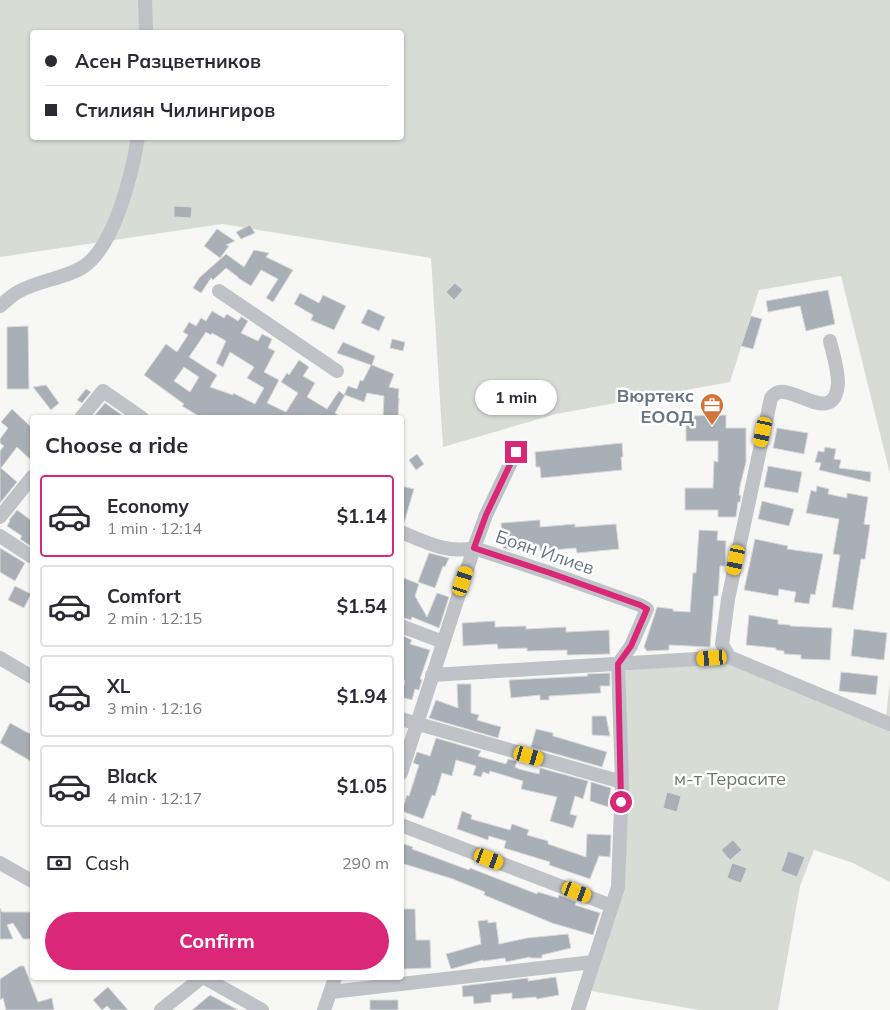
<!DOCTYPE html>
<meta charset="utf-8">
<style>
body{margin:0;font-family:Mulish,sans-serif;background:#f7f7f7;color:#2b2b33;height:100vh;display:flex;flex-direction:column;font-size:19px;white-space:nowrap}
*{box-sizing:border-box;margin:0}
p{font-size:16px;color:#7c7c81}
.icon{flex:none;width:28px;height:28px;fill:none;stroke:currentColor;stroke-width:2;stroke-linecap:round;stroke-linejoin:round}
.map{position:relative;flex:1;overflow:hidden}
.details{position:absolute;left:30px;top:415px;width:374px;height:565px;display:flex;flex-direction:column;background:#fff;border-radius:5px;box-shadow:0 1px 4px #0004}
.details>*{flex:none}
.banner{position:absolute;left:30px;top:30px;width:374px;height:110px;border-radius:5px;box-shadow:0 1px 4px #0004;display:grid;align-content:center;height:110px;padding:0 15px;background:#fff}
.end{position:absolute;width:22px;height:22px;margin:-11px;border:6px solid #db2777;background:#fff;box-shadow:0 0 0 2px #fff}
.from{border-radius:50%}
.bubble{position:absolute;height:35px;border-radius:18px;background:#fff;box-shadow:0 1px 4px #0004;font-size:16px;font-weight:700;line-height:35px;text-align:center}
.car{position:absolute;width:15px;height:30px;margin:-15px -8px;border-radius:6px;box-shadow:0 0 4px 1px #0007;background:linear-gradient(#f5c518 24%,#345 0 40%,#f5c518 0 76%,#345 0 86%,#f5c518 0)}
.banner b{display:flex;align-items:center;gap:18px;height:48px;font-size:19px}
.banner b+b{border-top:1px solid #e1e1e2}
.banner i{width:12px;height:12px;background:#2b2b33}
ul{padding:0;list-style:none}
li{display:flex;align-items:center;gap:15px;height:82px;margin:0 10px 8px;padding:0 5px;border:2px solid #e1e1e2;border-radius:5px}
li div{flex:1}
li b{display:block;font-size:19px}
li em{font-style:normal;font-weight:700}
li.current{border-color:#db2777}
li>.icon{width:45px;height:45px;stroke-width:1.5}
h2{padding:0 15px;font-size:22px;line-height:60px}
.pay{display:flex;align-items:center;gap:12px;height:55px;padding:0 15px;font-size:19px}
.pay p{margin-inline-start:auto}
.primary-button{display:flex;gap:10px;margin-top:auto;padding:10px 15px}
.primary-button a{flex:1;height:58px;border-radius:30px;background:#db2777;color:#fff;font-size:20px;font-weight:700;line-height:58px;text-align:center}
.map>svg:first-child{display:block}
</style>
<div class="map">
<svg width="890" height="1010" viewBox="0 0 890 1010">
<rect width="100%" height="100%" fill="#f7f8f5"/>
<path fill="#d7dcd5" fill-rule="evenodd" d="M0,0H890V474L841,276L759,290L730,382L556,414L443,447L431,258L222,224L0,257ZM32,32H401V138H32Z
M730,660L885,725L890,681V882L853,863L814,850L800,886L778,1010H699L591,991L623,889L620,668Z"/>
<path fill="#a9afb6" stroke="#d9d9d8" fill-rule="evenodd" d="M174,206L192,207L191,218L174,217Z
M250,225L255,233L241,239L236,232Z
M217,229L235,241L226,245L229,246L220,258L204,246Z
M254,250L269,253L266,257L293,270L273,302L266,298L278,279L261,270L251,286L238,278V277L226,268L213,280L211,278L201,293L193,288L199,278L226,254L244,267Z
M455,283L463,290L454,300L446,292Z
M828,290L835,324L806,331L800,306L768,312L766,301Z
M300,293L319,303L323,295L346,306L334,330L311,320L313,315L294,304Z
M368,309L385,317L379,331L361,323Z
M212,311L224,318L227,314L238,321L241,317H242L248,321L241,333L258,341L262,334L272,339L268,348L275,351L264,372L279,380L267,403L286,412L298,393L281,382L287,373L289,375L299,360L309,367L303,376L315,383L307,397L327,409L339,391L344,395L348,386L357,389L360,380L363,381L371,365L337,353L343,342L375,356L372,365L394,374L389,387L399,389L398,398H399L398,417L383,416L384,396L367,393L364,402L345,395L335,413L342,418H202L182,406L184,404L144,375L166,344L177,352L188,335L183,332L189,322L196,326L201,318L206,321ZM206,332L211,335L212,333L226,341L216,363L223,367L230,352L254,367L247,378L264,388L255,404L233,393V395L210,387L217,375L189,357ZM184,367L199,377L190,392L174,381Z
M751,316L762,319L753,349L741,346Z
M28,326L29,389H7V327Z
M392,339L405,342L403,351L390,348Z
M46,385L59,403L51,410L33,387Z
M86,389L91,392L82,403L77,400Z
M105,403L126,418H98L95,415Z
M12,409L32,428V461L17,447L1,468L17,482L0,503V451L4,446L0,443V439L8,428L1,422Z
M726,415V428H746V462L740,486L739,495L741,496L740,502H738L736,517H718V510H685V488H713L714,461L718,462V441H686V416Z
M777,428L808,433L804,454L773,448Z
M622,443L623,457H621L622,470L541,478L540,467H536L535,452Z
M825,447L836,449L834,459L841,460L839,468L871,472L870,482L819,470L821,463L815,462L818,451L824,452Z
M417,454L424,464L416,470L409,460Z
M768,466L802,472L798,493L764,487Z
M401,486L414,489L404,523H401Z
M817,486L829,489L828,494L847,498V493L868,497L864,524L870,525L865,559H861L853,610L832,607L840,555L833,554L839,519L806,513L811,490L816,492Z
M762,501L794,509L789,526L758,519Z
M17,510L32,521V547L20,539L22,536L7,526L10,521L9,520Z
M540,520V527L575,524V527L616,524L619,549L577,553L576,548L540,551V547L509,550L503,548L501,523Z
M699,530L718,531L717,540L726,541L725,566H720L718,596H714L710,647L669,645V650L647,651L644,647L657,607L673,609V611L690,612L693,573H696Z
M755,539L788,546L787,549L823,554L815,595L811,594L809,604L794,602L796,592L779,589L778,596L744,590Z
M0,548L25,563L15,581L0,572Z
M429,553L449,558L445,567L443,566L435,588L418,582Z
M401,577L419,584L415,596L427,617L437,593L449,597L439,628L412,617L411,620L401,617Z
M15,586L31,594L24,608L8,600Z
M749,615L778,620V624L790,625V626L832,628L830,660L801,659V655L784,654V651L776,650V648L746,645Z
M495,621V627L526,626V629L566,627V632L609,630L610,654L567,655V650L527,651V648L498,649L497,644L463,646L462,623Z
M854,629L887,633L884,660L851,656Z
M401,635L412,640L410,644L430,650L420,679L422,680L419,690L415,689L412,700L401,697L405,681H402L404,674H401Z
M841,672L878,676L876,695L839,691Z
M610,673V686H600L601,693L549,696V700H540V695L511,698L509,680L588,676L587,674Z
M457,684H471V713L479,715L477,720L501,727L498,738L429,718L436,700L458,708Z
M592,716H606L610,736L592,735Z
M10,723L32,735V762L0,743Z
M536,729L553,733V736L607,752L602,767L531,747Z
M436,738L481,751L478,756L506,764L508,759L517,761L515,767L519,769L539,774L540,768L588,781L583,799L575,796L570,814L577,816L573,828L550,821L557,797L521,789L523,781L490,771L489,774L483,772L481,777L473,775L476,766L456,760L452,776L442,773L435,796L432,795L423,819L402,811L407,795L409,796L419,765L413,763L417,752L430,756Z
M591,782L611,788L608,807L590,801Z
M667,792L681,796L677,812L663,808Z
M462,811L472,815L471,819L510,830L512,824L529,830L527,835L548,841V844L586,857L587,834L611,835L610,857L599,856L590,879L549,865L550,862L504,848L506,841L489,836L488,840L457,829Z
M733,840L742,850L730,860L721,850Z
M401,843L413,847L412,849L469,870L470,868L537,894L538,892L558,898L559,895L576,902L575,905L600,913L593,935L552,923L484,895L485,892L453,879L401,863Z
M788,851L805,857L797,877L781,871Z
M732,863L747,868L741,883L727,878Z
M0,908L2,912H32L31,939H23L13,923L7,925L13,939H0Z
M401,909H415L416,940H430L431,968L402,969Z
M488,920V923L496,922L499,944L527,938L568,934L571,948L542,955V958H530V957L506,962L505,958L483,961V960L451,969L446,954L481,944L478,921Z
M20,966H24L38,1002L52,998L54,1010H6L3,998L0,1000V979Z
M556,977L559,995L537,999L536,997L512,999V993L491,995V1002L474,1004L473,996L463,997L462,986L528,978V981Z
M108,987L128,1010H111L107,1006L102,1010L93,1000Z
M210,995L238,1010H192Z
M370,1000H398V1010H370Z"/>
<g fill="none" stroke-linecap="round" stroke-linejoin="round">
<path stroke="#bfc2c7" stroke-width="14" d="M145,0L146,32
M219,291L337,371
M0,306C6,301 12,295 18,292C36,281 66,278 83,267C115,246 132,173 138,138
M81,418L103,391L142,418
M0,517L32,477
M401,532C425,542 448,554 474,548L550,573L640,605L647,609L631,646L618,664L622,782L618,887L578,1010
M0,536L32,557
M401,626L443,642
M729,657L722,644L728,599L771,398C774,394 778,391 784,392C804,394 835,422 838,383C838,369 833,354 830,341
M0,658L32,677
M432,675L729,657L890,724
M401,719L622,782
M401,773L474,548L486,515L516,452
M401,825L612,906
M0,863L32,881
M205,978L262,1010
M331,992L593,962
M161,1010L201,978
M324,1010L335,978"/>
</g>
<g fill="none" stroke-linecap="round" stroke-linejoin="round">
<path stroke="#db2777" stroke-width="6" d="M516,452L486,515L474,548L550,573L640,605L647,609L631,646L618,664L621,802"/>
</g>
<defs>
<g id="office-pin" transform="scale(1.25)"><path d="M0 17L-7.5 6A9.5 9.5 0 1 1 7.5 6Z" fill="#d47439" stroke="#fff"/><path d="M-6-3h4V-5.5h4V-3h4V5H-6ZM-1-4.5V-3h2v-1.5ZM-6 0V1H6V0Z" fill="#fff"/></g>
</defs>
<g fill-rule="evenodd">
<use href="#office-pin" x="712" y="405"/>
</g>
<g text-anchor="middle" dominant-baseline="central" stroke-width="5" stroke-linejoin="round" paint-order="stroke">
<g font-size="18" font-weight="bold" fill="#697484" stroke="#fff" text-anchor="end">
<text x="694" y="395">Вюртекс<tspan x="694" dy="21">ЕООД</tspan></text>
</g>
<g font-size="18" fill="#697484" stroke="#fff">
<text transform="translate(545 552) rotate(19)">Боян Илиев</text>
</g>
<g font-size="18" fill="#697b68" stroke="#fff">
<text x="730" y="778">м-т Терасите</text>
</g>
</g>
</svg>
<i class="end from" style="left:621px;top:802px"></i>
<i class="end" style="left:516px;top:452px"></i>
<div class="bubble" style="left:475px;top:380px;width:82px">1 min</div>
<i class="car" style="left:763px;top:432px;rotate:192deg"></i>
<i class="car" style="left:736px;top:560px;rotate:192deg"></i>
<i class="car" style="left:463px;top:581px;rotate:18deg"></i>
<i class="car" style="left:712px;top:658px;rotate:266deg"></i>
<i class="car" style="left:529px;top:756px;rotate:106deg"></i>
<i class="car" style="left:489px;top:859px;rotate:111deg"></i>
<i class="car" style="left:577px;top:892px;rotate:111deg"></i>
<div class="banner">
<b><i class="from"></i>Асен Разцветников</b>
<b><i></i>Стилиян Чилингиров</b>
</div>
<section class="details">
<h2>Choose a ride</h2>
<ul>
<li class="current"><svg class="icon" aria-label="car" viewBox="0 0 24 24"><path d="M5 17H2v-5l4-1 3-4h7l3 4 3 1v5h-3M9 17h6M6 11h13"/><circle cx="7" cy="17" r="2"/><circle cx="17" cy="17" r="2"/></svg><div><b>Economy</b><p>1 min · 12:14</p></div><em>$1.14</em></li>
<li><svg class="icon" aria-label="car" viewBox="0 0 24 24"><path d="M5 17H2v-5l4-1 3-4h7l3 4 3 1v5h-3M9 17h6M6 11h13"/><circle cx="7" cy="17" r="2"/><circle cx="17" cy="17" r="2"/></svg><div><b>Comfort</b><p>2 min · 12:15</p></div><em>$1.54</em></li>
<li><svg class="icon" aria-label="car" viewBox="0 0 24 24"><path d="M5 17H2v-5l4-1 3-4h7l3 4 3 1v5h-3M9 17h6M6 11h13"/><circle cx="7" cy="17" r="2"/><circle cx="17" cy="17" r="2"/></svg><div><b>XL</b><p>3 min · 12:16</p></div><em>$1.94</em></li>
<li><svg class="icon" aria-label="car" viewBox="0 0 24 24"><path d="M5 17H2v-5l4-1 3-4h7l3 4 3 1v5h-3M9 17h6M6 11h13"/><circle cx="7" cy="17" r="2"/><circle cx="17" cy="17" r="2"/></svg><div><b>Black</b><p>4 min · 12:17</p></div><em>$1.05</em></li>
</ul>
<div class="pay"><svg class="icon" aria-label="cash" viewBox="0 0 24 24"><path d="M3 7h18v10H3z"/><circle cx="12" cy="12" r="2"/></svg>Cash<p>290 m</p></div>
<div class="primary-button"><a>Confirm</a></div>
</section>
</div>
